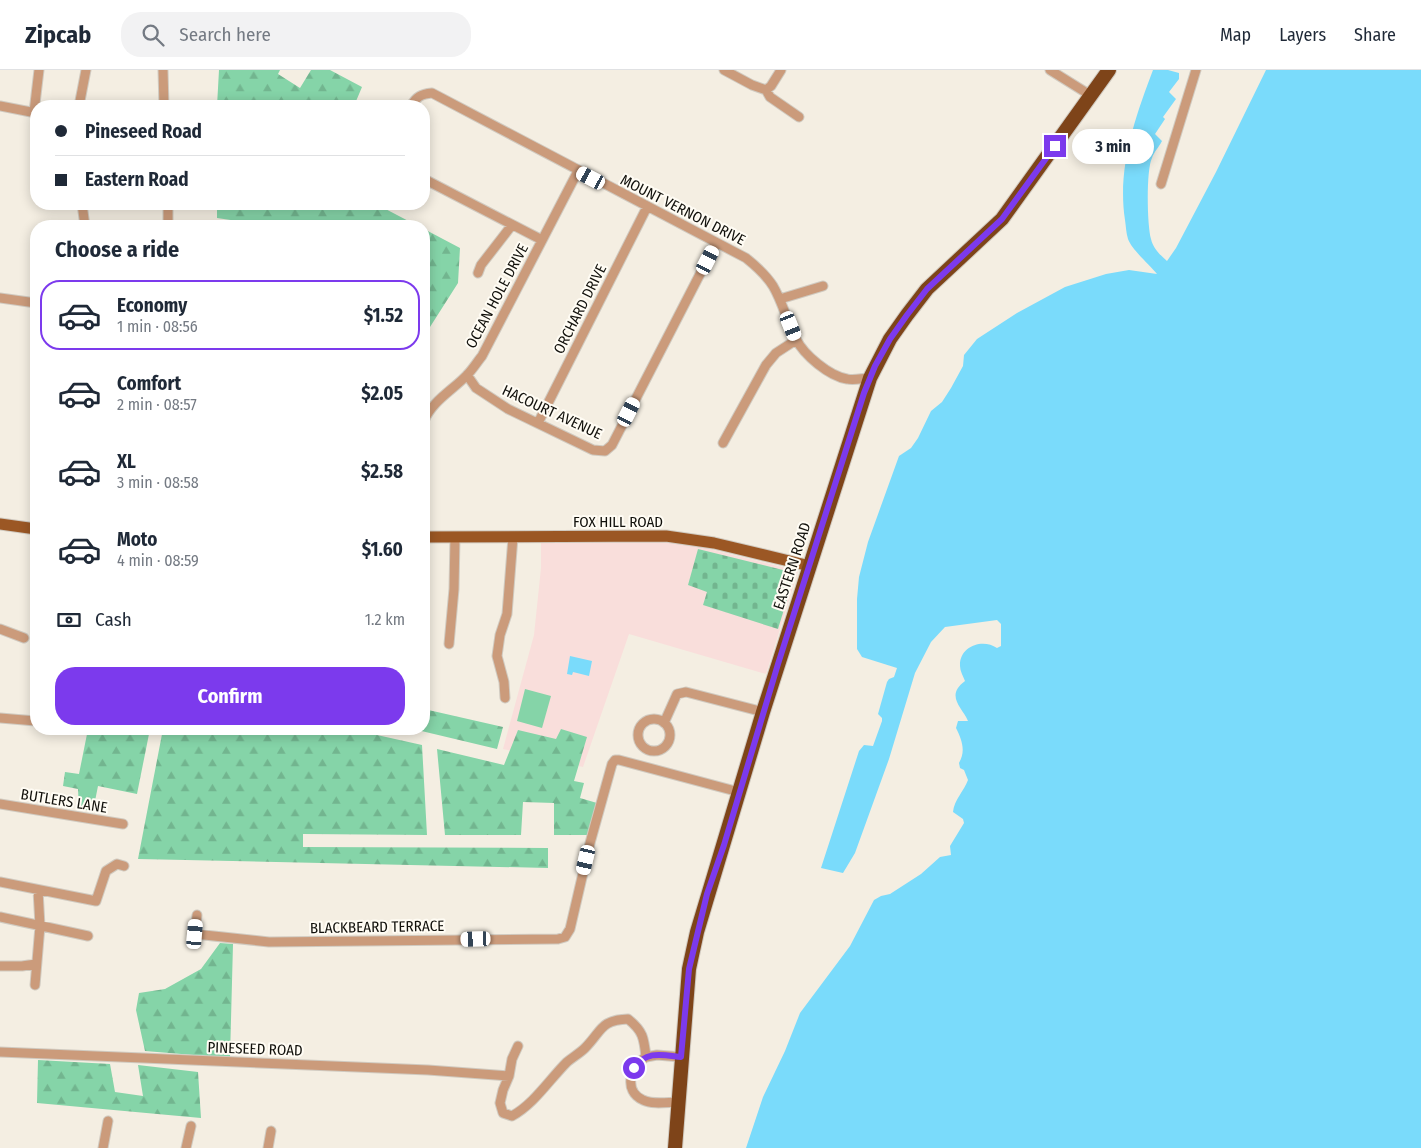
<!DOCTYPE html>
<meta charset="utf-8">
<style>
body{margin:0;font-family:"Fira Sans Condensed",sans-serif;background:#f2f2f3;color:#1f2937;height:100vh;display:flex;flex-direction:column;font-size:19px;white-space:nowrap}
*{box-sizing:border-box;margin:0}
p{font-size:16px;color:#747a83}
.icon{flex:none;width:28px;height:28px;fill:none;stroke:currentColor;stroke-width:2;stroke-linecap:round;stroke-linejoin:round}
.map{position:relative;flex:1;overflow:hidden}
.side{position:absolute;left:30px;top:150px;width:400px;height:515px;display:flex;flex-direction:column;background:#fff;border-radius:20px;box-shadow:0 2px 12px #0003}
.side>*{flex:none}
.hud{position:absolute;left:30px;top:30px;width:400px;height:110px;border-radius:20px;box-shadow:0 2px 12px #0003;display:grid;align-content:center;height:110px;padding:0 25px;background:#fff}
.end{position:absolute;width:22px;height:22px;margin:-11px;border:6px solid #7c3aed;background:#fff;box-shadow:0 0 0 2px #fff}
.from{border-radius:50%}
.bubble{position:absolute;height:35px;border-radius:18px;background:#fff;box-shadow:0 2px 12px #0003;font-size:16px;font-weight:700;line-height:35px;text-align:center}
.car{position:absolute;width:15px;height:30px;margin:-15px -8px;border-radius:6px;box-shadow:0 0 4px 1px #0007;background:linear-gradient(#fff 24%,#345 0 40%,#fff 0 76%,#345 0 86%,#fff 0)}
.hud b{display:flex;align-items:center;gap:18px;height:48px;font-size:19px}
.hud b+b{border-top:1px solid #e0e1e3}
.hud i{width:12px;height:12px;background:#1f2937}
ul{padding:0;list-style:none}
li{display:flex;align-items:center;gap:15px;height:70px;margin:0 10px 8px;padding:0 15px;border:2px solid transparent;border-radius:20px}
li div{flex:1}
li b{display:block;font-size:19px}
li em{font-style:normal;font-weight:700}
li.active{border-color:#7c3aed}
li>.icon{width:45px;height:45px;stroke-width:1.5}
h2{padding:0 25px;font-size:22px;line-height:60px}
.pay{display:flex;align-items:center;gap:12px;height:55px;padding:0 25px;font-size:19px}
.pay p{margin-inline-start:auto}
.button{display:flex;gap:10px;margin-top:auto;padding:10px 25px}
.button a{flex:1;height:58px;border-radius:20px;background:#7c3aed;color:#fff;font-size:20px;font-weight:700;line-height:58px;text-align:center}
header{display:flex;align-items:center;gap:30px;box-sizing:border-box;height:70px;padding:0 25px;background:#fff;border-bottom:1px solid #e0e1e3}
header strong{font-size:24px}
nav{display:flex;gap:28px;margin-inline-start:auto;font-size:18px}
.search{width:350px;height:45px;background:#f2f2f3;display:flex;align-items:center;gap:12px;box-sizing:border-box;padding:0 18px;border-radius:20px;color:#747a83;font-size:19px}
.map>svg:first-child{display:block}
</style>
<header>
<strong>Zipcab</strong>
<div class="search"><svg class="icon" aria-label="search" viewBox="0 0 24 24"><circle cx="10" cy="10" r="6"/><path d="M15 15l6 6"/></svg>Search here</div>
<nav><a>Map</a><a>Layers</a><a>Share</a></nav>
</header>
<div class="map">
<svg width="1421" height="1078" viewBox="0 0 1421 1078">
<defs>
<pattern id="forest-firs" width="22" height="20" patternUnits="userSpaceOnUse" patternTransform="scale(1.25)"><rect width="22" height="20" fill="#85d4a8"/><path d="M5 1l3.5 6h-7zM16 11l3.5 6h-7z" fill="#72b58f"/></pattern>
<pattern id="cemetery-stones" width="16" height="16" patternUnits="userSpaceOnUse" patternTransform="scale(1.25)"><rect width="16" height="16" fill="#85d4a8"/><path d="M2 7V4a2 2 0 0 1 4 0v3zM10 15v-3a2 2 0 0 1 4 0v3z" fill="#72b58f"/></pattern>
</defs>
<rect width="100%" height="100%" fill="#f4eee2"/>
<path fill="#f9dedb" d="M541,469L663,471L693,475L798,501L766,604L629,564L583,697L503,679L534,565L541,498Z"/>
<path fill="url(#forest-firs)" d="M219,0H280L278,4L300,18L311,0H330L362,17L354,36H217Z
M217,134H376L418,156H257V154L217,148Z
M424,159L460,178L458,213L430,257L424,262Z
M424,639L503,657L497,679L413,659H424Z
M88,659H150L137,724L98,716L93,741L79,739L78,719L63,716L65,702L79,704Z
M163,659H350L422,675L427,765L303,764V777L548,778V798L138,789Z
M561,659L587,667L574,711L584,713L580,728L597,733L589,765H554V733L523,732L521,765H445L437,679L504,695L518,660L556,669Z
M220,873L233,874L230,988L145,981L136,940L139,923L165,919L201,899Z
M38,990L110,994L115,1022L143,1026L138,995L198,1002L201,1048L37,1033Z"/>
<path fill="url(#cemetery-stones)" d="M698,479L795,503L778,559L703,535L707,522L688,515Z"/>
<path fill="#85d4a8" d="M525,619L551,626L542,658L517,651Z"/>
<path fill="#7adbfb" d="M1153,0H1168L1179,3V9L1169,22L1176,29L1163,47L1165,49L1155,64L1162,71C1159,77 1154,82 1152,88C1146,100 1147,155 1151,169C1153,178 1160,185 1167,191L1176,178L1216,102L1266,0H1421V1078H746L763,1027L785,981L800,943L850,876L874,830L881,826L890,824L921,804L940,787L951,785L950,776L964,753L963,749L953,742C954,730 964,721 968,710L964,700L960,698L959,693C966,681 962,670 956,658L958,651H968C962,637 945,626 965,611C963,606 960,601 960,596C959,576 983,568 997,578L1001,576V554L997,550L945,557L931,572L915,603L889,689L855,783L843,803L821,798L859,681L864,675L873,676L882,651V648L878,644L887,612L889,609L894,607L897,598L862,587L857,579V529L859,507L868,472L899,386L911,378L918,368L931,341L942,332L951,318L963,296L964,285L977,269L1017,243L1065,217L1106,204L1129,200L1157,204C1149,194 1132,180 1128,169C1126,163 1126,156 1125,150C1117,98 1135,48 1153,0Z
M570,586L592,591L589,606L573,602L572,605L567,604Z"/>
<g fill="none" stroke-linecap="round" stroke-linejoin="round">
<g stroke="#d0cac0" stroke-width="11">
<path id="minor" d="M163,0L164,36
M724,0L752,15L766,20L770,27L799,47
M1050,0L1090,25
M766,20L771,16L781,0
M0,36L36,43
M79,36L86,0
M411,36C416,27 421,24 432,23L746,188C756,196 766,205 773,216C783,233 787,252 796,269C804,285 829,306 847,309C854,311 863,308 870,308
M34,42L39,0
M424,109L542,170
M1161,114L1196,0
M82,134L85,156
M168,156V134
M478,203L481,195L512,155
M0,228L36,233
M780,229L823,216
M467,305L476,318L508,339L593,380L605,381L612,375L716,173
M424,351C432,331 453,320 467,305C473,299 477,292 482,286L578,101
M538,353L647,137
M723,373L766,295L776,283L796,270
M0,559L24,568
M449,574L454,519L455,467
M505,628L504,612L497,586L500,565L507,544L513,467
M0,648L36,651
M638 665a16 16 0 1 1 32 0a16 16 0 1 1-32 0Z
M664,653L677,624L686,622L763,642
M0,734L123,754
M0,812L96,831L106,801L117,794L124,796
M197,845L195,864L269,872L558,869L565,867L570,859L590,773L612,694L615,690H619L739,722
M0,847L88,866
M0,896H22L36,894
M35,915L40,856L38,820
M518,976L512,989L509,1006L503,1020L500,1033L503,1043L512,1046C534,1034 549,1010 567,992C573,987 580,983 585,978C602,961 600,950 628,949C643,961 644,968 646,987L657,985L681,987
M0,982L428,1000L509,1006
M646,987C630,996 623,1021 643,1030C653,1035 668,1032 678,1032
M103,1078L108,1051
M186,1078L191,1056
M268,1078L271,1061"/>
</g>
<g stroke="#d0cac0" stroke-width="13">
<path id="major" d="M0,454L36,459
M424,467L666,466L714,473L810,496"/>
</g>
<g stroke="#d0cac0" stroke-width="16">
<path id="highway" d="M675,1078L689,899L697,862L763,642L870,308L890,269L907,245L927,219L1002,149L1109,0"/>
</g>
<use href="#minor" stroke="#cb9b7b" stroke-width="9"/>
<use href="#major" stroke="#9b5724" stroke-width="11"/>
<use href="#highway" stroke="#7e4419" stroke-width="14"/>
</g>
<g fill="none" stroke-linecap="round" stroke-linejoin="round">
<path stroke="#7c3aed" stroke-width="6" d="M634,998C646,980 663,985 681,987L689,899L707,824L724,775L778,594L864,323L875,296L890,269L907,245L927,219L1002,149L1055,76"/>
</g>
<g text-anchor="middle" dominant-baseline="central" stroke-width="4" stroke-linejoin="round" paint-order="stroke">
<g font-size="15" fill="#11100b" stroke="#fffcf4">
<text transform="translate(683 140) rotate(27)">MOUNT VERNON DRIVE</text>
<text transform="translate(497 226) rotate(-62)">OCEAN HOLE DRIVE</text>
<text transform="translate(580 239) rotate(-63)">ORCHARD DRIVE</text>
<text transform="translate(552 342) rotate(25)">HACOURT AVENUE</text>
<text x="618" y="452">FOX HILL ROAD</text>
<text transform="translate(792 496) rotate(-72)">EASTERN ROAD</text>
<text transform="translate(64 731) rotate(9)">BUTLERS LANE</text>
<text transform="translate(377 857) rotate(-1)">BLACKBEARD TERRACE</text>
<text transform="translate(255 979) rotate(2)">PINESEED ROAD</text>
</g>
</g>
</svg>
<i class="end from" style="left:634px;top:998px"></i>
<i class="end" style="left:1055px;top:76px"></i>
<div class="bubble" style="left:1072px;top:59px;width:82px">3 min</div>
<i class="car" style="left:591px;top:108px;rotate:298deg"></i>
<i class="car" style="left:708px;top:190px;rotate:27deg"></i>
<i class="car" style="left:791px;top:256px;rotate:158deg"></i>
<i class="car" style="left:629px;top:342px;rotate:27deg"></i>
<i class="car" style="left:586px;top:790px;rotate:193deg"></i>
<i class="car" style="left:195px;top:864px;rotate:5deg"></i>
<i class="car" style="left:476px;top:869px;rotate:268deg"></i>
<div class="hud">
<b><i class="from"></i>Pineseed Road</b>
<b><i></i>Eastern Road</b>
</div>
<section class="side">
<h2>Choose a ride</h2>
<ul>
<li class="active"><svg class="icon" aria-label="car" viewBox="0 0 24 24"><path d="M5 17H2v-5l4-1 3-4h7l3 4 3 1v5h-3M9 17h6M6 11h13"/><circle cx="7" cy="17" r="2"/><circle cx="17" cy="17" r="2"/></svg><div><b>Economy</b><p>1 min · 08:56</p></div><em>$1.52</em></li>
<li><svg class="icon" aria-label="car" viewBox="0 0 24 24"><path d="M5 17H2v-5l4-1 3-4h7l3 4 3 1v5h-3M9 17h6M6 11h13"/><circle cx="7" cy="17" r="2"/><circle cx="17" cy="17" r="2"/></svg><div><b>Comfort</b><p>2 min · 08:57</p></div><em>$2.05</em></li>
<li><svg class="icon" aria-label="car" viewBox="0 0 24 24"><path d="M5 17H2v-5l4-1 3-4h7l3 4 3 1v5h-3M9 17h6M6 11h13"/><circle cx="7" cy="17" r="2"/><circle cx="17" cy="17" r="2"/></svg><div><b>XL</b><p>3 min · 08:58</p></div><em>$2.58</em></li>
<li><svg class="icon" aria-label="car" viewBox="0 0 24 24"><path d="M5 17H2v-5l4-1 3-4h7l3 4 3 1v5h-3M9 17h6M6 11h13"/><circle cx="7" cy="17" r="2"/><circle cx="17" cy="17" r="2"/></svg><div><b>Moto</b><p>4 min · 08:59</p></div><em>$1.60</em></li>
</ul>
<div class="pay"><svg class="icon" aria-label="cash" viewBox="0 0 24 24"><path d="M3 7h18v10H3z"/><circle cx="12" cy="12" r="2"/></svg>Cash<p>1.2 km</p></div>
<div class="button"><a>Confirm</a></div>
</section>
</div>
